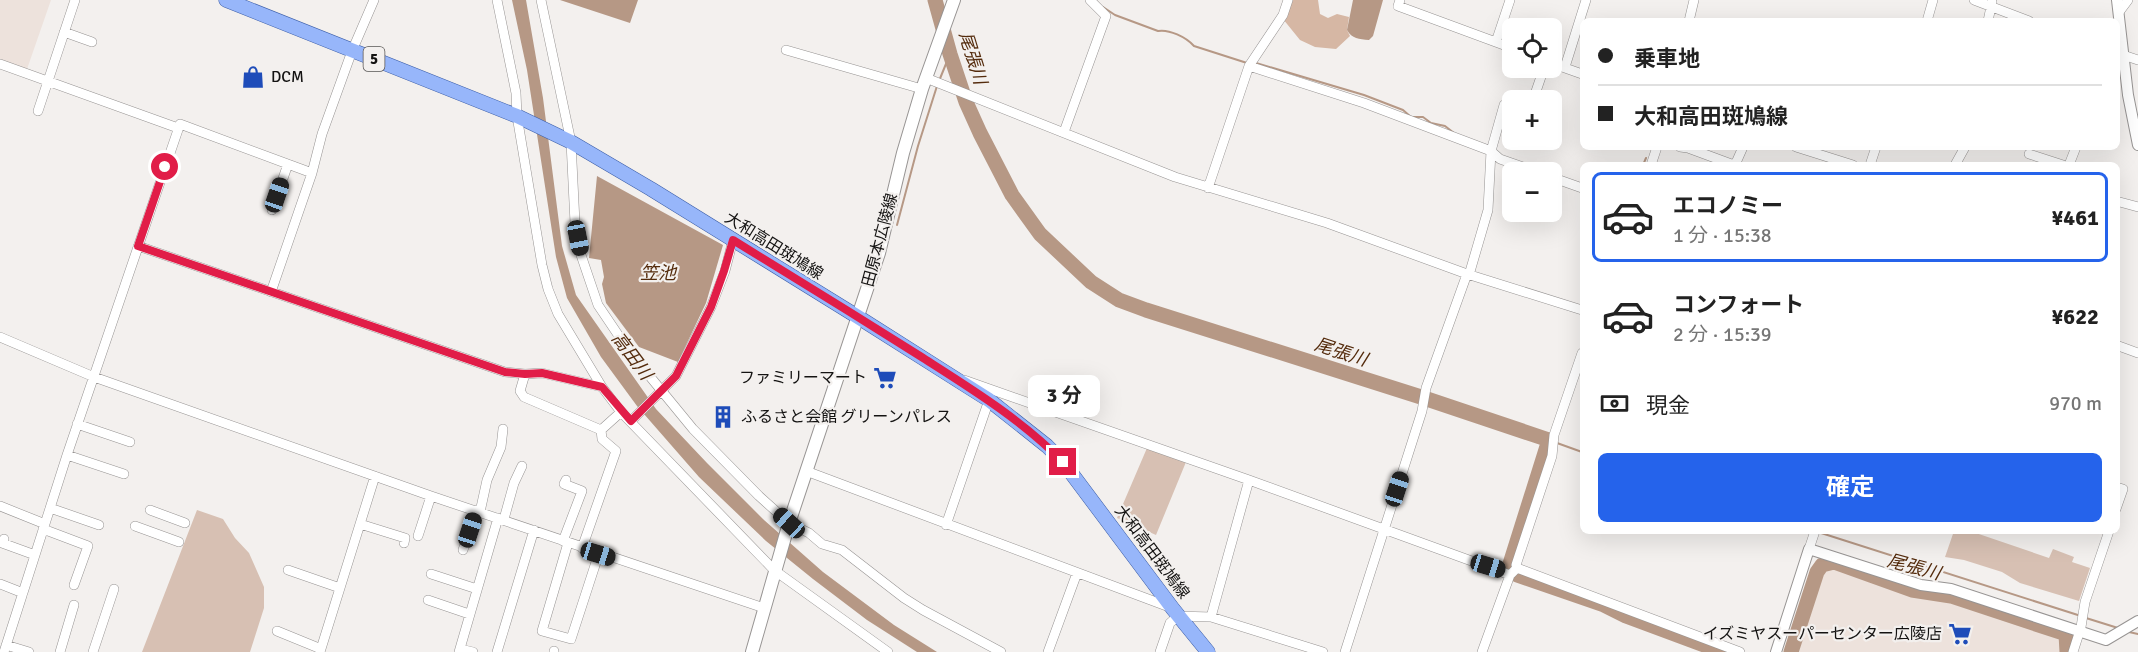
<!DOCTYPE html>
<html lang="ja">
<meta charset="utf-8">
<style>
body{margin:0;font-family:Signika,"Noto Sans JP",sans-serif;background:#f6f6f6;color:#222;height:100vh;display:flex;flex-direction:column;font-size:22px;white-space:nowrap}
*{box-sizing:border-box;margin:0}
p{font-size:20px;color:#767676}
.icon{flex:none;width:33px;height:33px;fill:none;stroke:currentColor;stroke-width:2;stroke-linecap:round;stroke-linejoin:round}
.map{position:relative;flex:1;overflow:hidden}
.sheet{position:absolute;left:1580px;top:162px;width:540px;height:372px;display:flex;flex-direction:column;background:#fff;border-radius:9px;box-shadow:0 6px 24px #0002}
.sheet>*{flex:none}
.banner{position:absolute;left:1580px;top:18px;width:540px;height:132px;border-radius:9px;box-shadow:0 6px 24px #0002;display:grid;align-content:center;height:132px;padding:0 18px;background:#fff}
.controls{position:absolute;left:1502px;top:18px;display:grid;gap:12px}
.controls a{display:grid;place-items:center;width:60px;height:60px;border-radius:9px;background:#fff;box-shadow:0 6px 24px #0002;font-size:30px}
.end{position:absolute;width:27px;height:27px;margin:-14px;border:8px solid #e11d48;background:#fff;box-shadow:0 0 0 3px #fff}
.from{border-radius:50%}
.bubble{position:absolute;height:42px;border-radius:9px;background:#fff;box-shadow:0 6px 24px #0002;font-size:20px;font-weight:700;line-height:42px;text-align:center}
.car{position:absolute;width:18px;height:36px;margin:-18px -9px;border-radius:8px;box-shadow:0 0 4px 2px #0007;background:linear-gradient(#222 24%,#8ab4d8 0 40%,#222 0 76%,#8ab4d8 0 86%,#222 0)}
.banner b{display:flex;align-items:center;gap:21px;height:57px;font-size:22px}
.banner b+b{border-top:2px solid #e0e0e0}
.banner i{width:15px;height:15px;background:#222}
ul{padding:10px 0 0;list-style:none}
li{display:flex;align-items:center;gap:18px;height:90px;margin:0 12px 9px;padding:0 6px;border:3px solid transparent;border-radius:9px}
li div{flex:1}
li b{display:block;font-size:22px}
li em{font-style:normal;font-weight:700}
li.current{border-color:#2563eb}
li>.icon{width:54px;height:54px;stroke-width:1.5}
.pay{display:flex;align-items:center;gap:15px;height:66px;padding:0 18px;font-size:22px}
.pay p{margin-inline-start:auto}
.primary-button{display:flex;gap:12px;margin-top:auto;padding:12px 18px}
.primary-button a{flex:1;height:69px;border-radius:9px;background:#2563eb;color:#fff;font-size:24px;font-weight:700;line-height:69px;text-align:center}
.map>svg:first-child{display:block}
</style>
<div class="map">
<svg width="2138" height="652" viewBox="0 0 2138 652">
<rect width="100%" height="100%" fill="#f3f0ee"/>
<path fill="#ede2dc" d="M0,0H51L26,72L0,62Z
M1834,564L1913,593L1948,598L2063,636L2064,652H1794L1820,571L1824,567Z"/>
<path fill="#d7c0b3" d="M1147,448L1186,462L1156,535L1117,518Z
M197,510L223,519L235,538L249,553L264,587V608L250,652H142Z
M1954,531H1970L2049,558L2053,549L2074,557L2072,562L2090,568L2079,601L2020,583L2002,572L1964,560L1945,557Z"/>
<path fill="#d6b7a4" d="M1290,0H1318L1320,14L1328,18L1337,14L1349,17L1347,30L1350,36L1336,49L1315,47L1300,40L1283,19Z"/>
<path fill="#b69885" d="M512,0H526L543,98L562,246L576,295L656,409L707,463L764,520L823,572L894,625L937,652H917L867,620L813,579L766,541L699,477L637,406L601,357L567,298L556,257L527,70Z
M560,0H638L630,23Z
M1353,0H1383L1373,36L1369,40C1359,39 1352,39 1347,30Z
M597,176L723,245L706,303L678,362L639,347L606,303L602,284L604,277L601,260L589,258Z"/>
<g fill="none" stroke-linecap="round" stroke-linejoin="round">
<path stroke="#b69885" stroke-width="2" d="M1103,7L1115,15L1158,31C1169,29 1186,37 1194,46L1247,63
M1256,63L1364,95L1403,110L1411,117H1423L1431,123L1445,126L1454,133
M939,81L950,54
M1643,165L1646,158
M1538,170L1547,172
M897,225L918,146L937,86
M1557,443L1582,452
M1818,532L2081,616
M2086,618L2118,628
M2129,632L2138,634"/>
<path stroke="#b69885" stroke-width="15" d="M935,0L950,54L966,102L980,133L1012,195L1040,234L1091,282L1119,300L1146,310L1421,397L1549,440L1509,567L1517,575L1604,605L1626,616L1723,652
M1791,652L1817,572L1822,565L1834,562L1912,590L1951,596L2066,634L2067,652"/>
<g stroke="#979493" stroke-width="10">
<path id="minor" d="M497,0L516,93L517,116L542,265L548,289L558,314L602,387L621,412L774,570L888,652
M541,0L571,142L575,223L580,252L598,305L629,351L693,429L759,496L789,523L809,533L822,544L842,550L904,598L923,610L1001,652
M1400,0L1398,6L1512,48
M1974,0L2029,21
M2119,12L2128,0
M1689,21L1694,0
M1927,21L1933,0
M1988,21L1992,2
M64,32L92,42
M1496,42L1510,0
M786,50L922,89
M2116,56L2123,55L2138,60
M1551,63L1582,74
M0,64L178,128
M1249,66L1364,103L1491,151L1500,159L1537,172
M1565,67L1586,0
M926,78L1175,177L1327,223L1467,274L1582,310
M1533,100L1544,68
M38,111L75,0
M1064,132L1106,16L1090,0
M1680,147L1688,148L1734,165
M1796,147L1853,165
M2029,154L2063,165
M1651,165L1657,147
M1735,165L1743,147
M1870,165L1876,147
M1955,165L1965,147
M2069,165L2076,147
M1551,177L1582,188
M1208,188L1249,66L1283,15L1288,0
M2116,201L2138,207
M272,210L288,164
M138,246L505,372L525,374L542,373L602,387
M1469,275L1488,210L1491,151L1504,105H1512
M271,292L312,173L322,134L352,51L374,0
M0,337L94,377L431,496L764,608
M2116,345L2138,353
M525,374L520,391L524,397L601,430
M964,380L1249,480L1510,575
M631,421L676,376L711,307L725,271L733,240
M77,424L130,442
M601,430L621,412
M67,455L124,474
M806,471L1172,608
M2116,487L2123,489L2116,509
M0,506L45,524
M50,508L99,525
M150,510L185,523
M480,512L487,480L501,447L503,429
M504,519L514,483L522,466
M360,524L405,538L404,543
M946,525L989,400
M135,526L179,542
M43,529L88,546L74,585
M418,536L431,496
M4,539L2,543L35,555
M563,541L582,491L564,484L566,480
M568,543L542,631L571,639L599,553
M582,548L616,451L602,439L601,430
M1809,549L1815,531
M463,550L476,510
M1517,568L1740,652
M288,570L340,588
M431,574L477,589
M0,584L23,593
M428,600L469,614
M1211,617L1249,480
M277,631L321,649
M6,645L29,652
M460,649L473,652
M4,652L67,455L180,124L312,173
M60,652L74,605
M93,652L114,589
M320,652L375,476
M459,652L498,518
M497,652L534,530
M554,652V651
M1048,652L1077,573
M1160,652L1170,623L1178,616L1211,617L1323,652
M1345,652L1422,411L1426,388L1467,274
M1482,652L1510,575L1517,568L1516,565L1552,456L1554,435L1582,353
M2073,652L2081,627L2085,602L2109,531"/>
</g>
<g stroke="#979493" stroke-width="12">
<path id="tertiary" d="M2117,0L2128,95L2138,145
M1776,652L1809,549L1921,585L1951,589L2106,640L2138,621"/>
</g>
<g stroke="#979493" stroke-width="14">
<path id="secondary" d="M752,652L789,523L879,253L903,153L922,89L954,0"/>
</g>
<g stroke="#3c5ea7" stroke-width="15">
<path id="primary" d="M226,0L517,116L571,142L651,189L858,317L989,400L1047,446L1063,462L1173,609L1208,652"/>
</g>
<use href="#minor" stroke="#fff" stroke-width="9"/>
<use href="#tertiary" stroke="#fff" stroke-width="10"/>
<use href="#secondary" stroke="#fff" stroke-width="12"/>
<use href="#primary" stroke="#97b6fa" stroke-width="14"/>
</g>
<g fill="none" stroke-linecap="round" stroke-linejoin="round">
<path stroke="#e11d48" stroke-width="8" d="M165,167L138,246L505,372L525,374L542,373L602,387L631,421L676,376L711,307L724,271L733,240C795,278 858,317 920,356C970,388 1021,419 1063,462"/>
</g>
<defs>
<g id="shop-bare" transform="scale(1.8)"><path d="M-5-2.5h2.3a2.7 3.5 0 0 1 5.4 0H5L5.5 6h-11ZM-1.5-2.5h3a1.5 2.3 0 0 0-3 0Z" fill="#1e4cb9" stroke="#f3f0ee" stroke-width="2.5" paint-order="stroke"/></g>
<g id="supermarket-bare" transform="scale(1.8)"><path d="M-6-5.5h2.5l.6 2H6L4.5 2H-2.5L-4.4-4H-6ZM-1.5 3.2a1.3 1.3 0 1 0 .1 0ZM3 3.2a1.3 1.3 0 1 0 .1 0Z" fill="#1e4cb9" stroke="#f3f0ee" stroke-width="2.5" paint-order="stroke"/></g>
<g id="building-bare" transform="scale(1.8)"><path d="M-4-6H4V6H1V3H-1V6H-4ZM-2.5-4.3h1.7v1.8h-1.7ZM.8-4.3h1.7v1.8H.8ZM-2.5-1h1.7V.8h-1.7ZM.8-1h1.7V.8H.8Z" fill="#1e4cb9" stroke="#f3f0ee" stroke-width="2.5" paint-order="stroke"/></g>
</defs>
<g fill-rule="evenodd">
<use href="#shop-bare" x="253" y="77"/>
<use href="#supermarket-bare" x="885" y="378"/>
<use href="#building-bare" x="723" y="417"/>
<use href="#supermarket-bare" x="1960" y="634"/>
</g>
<g text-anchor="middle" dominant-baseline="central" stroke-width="4.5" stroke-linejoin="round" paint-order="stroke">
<rect fill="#f3f0ee" stroke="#575554" stroke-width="1.5" x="363.5" y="47" width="21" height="24" rx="4.5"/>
<g font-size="15" font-weight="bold" fill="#141312">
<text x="374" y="59">5</text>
</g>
<g font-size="16" fill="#141312" stroke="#f3f0ee" text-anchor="start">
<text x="271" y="77">DCM</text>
<text x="867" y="378" text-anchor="end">ファミリーマート</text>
<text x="741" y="417">ふるさと会館 グリーンパレス</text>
<text x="1942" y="634" text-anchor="end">イズミヤスーパーセンター広陵店</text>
</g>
<g font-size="16" fill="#141312" stroke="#f3f0ee">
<text transform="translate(880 240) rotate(-75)">田原本広陵線</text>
<text transform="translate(774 246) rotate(32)">大和高田斑鳩線</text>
<text transform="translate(1152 552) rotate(53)">大和高田斑鳩線</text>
</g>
<g font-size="18" font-style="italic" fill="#542b0c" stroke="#f3f0ee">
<text transform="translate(973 58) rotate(73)">尾張川</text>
<text x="658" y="273">笠池</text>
<text transform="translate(1341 352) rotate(18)">尾張川</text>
<text transform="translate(632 356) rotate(53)">高田川</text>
<text transform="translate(1914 567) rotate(15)">尾張川</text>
</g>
</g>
</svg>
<div class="controls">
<a><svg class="icon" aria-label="locate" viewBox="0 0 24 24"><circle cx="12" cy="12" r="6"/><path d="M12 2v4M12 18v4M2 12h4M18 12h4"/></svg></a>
<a>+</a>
<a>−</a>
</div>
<i class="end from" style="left:165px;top:167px"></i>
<i class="end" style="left:1063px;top:462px"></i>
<div class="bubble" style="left:1028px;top:375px;width:72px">3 分</div>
<i class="car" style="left:277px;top:195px;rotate:19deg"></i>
<i class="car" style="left:578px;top:238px;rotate:169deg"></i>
<i class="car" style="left:1397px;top:489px;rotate:18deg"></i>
<i class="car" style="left:789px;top:523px;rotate:312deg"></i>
<i class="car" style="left:470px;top:530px;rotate:18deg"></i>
<i class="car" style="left:598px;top:554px;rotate:107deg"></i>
<i class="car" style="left:1488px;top:566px;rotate:107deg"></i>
<div class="banner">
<b><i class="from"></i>乗車地</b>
<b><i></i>大和高田斑鳩線</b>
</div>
<section class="sheet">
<ul>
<li class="current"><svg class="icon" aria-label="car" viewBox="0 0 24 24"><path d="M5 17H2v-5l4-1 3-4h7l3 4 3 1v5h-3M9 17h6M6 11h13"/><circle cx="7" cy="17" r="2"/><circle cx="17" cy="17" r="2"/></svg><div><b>エコノミー</b><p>1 分 · 15:38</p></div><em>¥461</em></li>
<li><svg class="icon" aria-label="car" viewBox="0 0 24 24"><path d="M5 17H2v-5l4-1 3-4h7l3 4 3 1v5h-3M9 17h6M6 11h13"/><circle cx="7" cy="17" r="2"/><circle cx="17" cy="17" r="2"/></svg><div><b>コンフォート</b><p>2 分 · 15:39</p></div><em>¥622</em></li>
</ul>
<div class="pay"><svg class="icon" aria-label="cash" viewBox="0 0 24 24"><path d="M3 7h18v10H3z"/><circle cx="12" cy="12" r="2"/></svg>現金<p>970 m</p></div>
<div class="primary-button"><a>確定</a></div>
</section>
</div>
